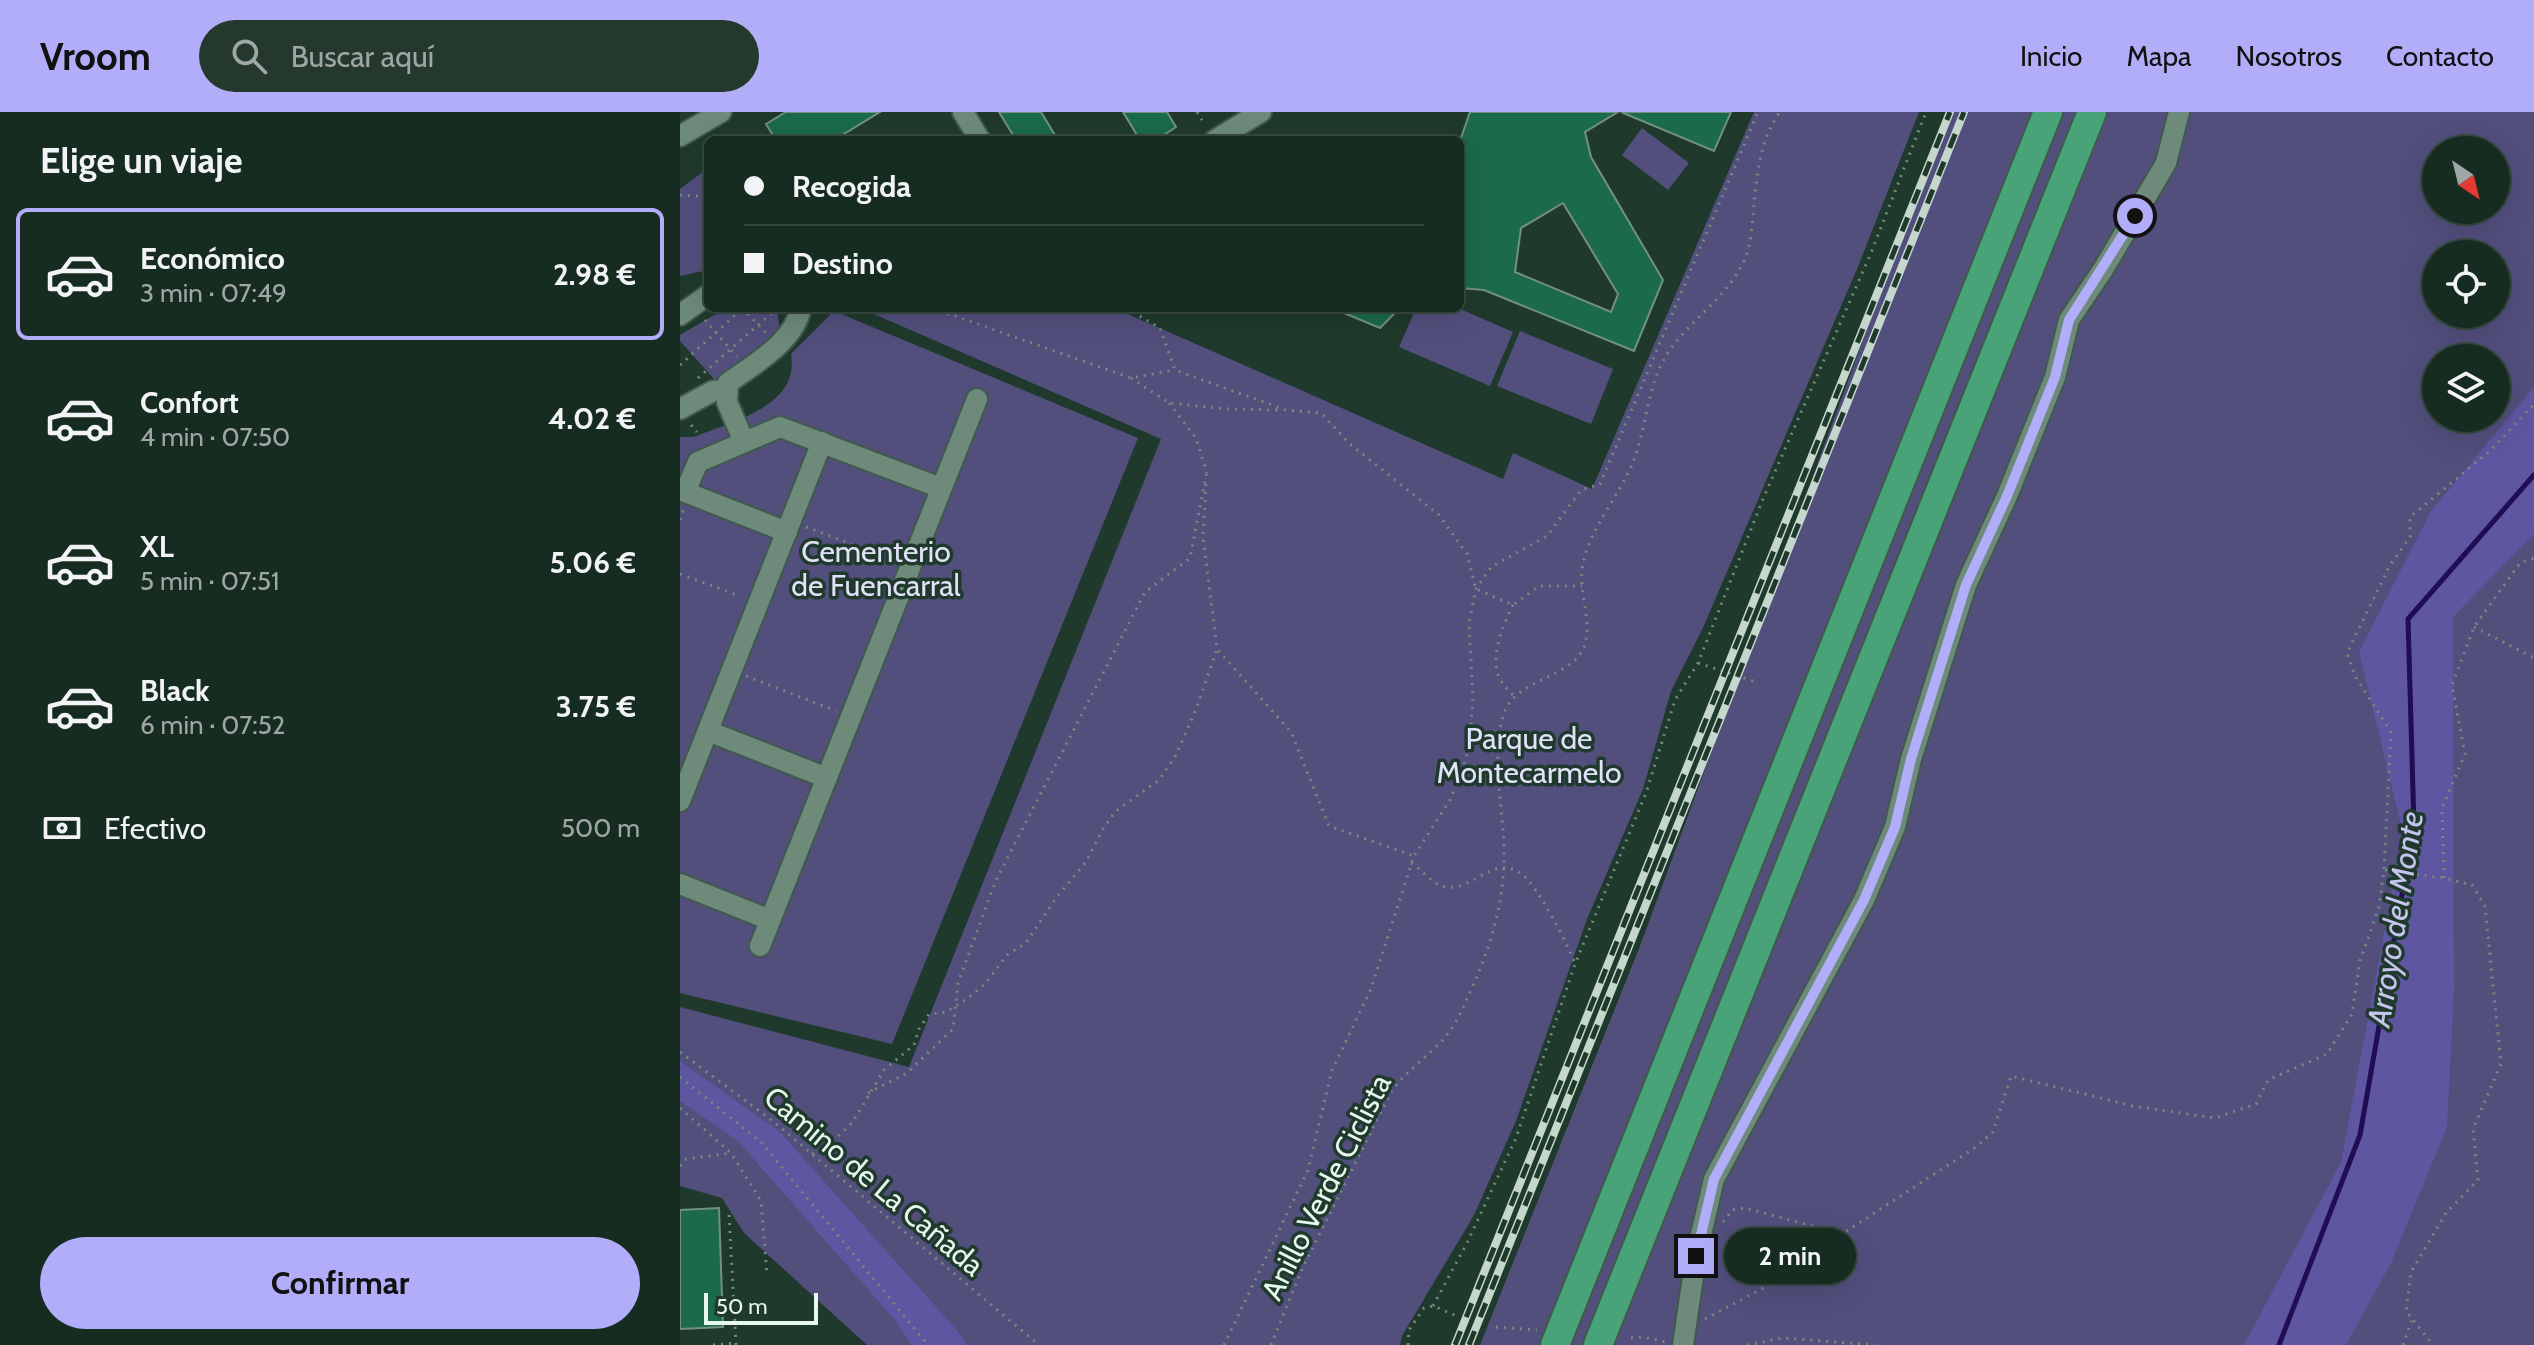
<!DOCTYPE html>
<html lang="es">
<meta charset="utf-8">
<style>
body{margin:0;font-family:Cabin,sans-serif;background:#24382e;color:#f1f3f6;height:100vh;display:flex;flex-direction:column;font-size:30px;white-space:nowrap}
*{box-sizing:border-box;margin:0}
p{font-size:26px;color:#9ea7a5}
.icon{flex:none;width:44px;height:44px;fill:none;stroke:currentColor;stroke-width:2;stroke-linecap:round;stroke-linejoin:round}
.map{position:relative;flex:1;overflow:hidden}
.details{display:flex;flex-direction:column;background:#172c21;width:680px}
.details>*{flex:none}
.top-card{position:absolute;left:24px;top:24px;width:760px;height:176px;border-radius:12px;box-shadow:0 8px 32px #0002,0 0 0 2px #36483f;display:grid;align-content:center;height:176px;padding:0 40px;background:#172c21}
.needle{width:52px;rotate:145deg}
.buttons{position:absolute;left:1742px;top:24px;display:grid;gap:16px}
.buttons a{display:grid;place-items:center;width:88px;height:88px;border-radius:50%;background:#172c21;box-shadow:0 8px 32px #0002,0 0 0 2px #36483f;font-size:40px}
.scale{position:absolute;left:24px;bottom:20px;width:114px;box-sizing:border-box;padding-left:8px;border:4px solid #e7f7ed;border-top:0;font-size:22px;line-height:28px;white-space:nowrap;color:#e7f7ed;-webkit-text-stroke:6px #1f3a2c;paint-order:stroke}
.end{position:absolute;width:36px;height:36px;margin:-18px;border:10px solid #b2adf9;background:#111;box-shadow:0 0 0 4px #111}
.from{border-radius:50%}
.bubble{position:absolute;height:56px;border-radius:28px;background:#172c21;box-shadow:0 8px 32px #0002,0 0 0 2px #36483f;font-size:26px;font-weight:700;line-height:56px;text-align:center}
.top-card b{display:flex;align-items:center;gap:28px;height:76px;font-size:30px}
.top-card b+b{border-top:2px solid #36483f}
.top-card i{width:20px;height:20px;background:#f1f3f6}
ul{padding:0;list-style:none}
li{display:flex;align-items:center;gap:24px;height:132px;margin:0 16px 12px;padding:0 24px;border:4px solid transparent;border-radius:12px}
li div{flex:1}
li b{display:block;font-size:30px}
li em{font-style:normal;font-weight:700}
li.current{border-color:#b2adf9}
li>.icon{width:72px;height:72px;stroke-width:1.5}
h2{padding:0 40px;font-size:36px;line-height:96px}
.pay{display:flex;align-items:center;gap:20px;height:88px;padding:0 40px;font-size:30px}
.pay p{margin-inline-start:auto}
.primary-button{display:flex;gap:16px;margin-top:auto;padding:16px 40px}
.primary-button a{flex:1;height:92px;border-radius:48px;background:#b2adf9;color:#111;font-size:32px;font-weight:700;line-height:92px;text-align:center}
header{display:flex;align-items:center;gap:48px;box-sizing:border-box;height:112px;padding:0 40px;background:#b2adf9;color:#111}
header strong{font-size:38px}
nav{display:flex;gap:44px;margin-inline-start:auto;font-size:28px}
.search{width:560px;height:72px;background:#24382e;display:flex;align-items:center;gap:20px;box-sizing:border-box;padding:0 28px;border-radius:44px;color:#9ea7a5;font-size:30px}
main{display:flex;flex:1;min-height:0}
.map>svg:first-child{display:block}
</style>
<header>
<strong>Vroom</strong>
<div class="search"><svg class="icon" aria-label="search" viewBox="0 0 24 24"><circle cx="10" cy="10" r="6"/><path d="M15 15l6 6"/></svg>Buscar aquí</div>
<nav><a>Inicio</a><a>Mapa</a><a>Nosotros</a><a>Contacto</a></nav>
</header>
<main>
<section class="details">
<h2>Elige un viaje</h2>
<ul>
<li class="current"><svg class="icon" aria-label="car" viewBox="0 0 24 24"><path d="M5 17H2v-5l4-1 3-4h7l3 4 3 1v5h-3M9 17h6M6 11h13"/><circle cx="7" cy="17" r="2"/><circle cx="17" cy="17" r="2"/></svg><div><b>Económico</b><p>3 min · 07:49</p></div><em>2.98 €</em></li>
<li><svg class="icon" aria-label="car" viewBox="0 0 24 24"><path d="M5 17H2v-5l4-1 3-4h7l3 4 3 1v5h-3M9 17h6M6 11h13"/><circle cx="7" cy="17" r="2"/><circle cx="17" cy="17" r="2"/></svg><div><b>Confort</b><p>4 min · 07:50</p></div><em>4.02 €</em></li>
<li><svg class="icon" aria-label="car" viewBox="0 0 24 24"><path d="M5 17H2v-5l4-1 3-4h7l3 4 3 1v5h-3M9 17h6M6 11h13"/><circle cx="7" cy="17" r="2"/><circle cx="17" cy="17" r="2"/></svg><div><b>XL</b><p>5 min · 07:51</p></div><em>5.06 €</em></li>
<li><svg class="icon" aria-label="car" viewBox="0 0 24 24"><path d="M5 17H2v-5l4-1 3-4h7l3 4 3 1v5h-3M9 17h6M6 11h13"/><circle cx="7" cy="17" r="2"/><circle cx="17" cy="17" r="2"/></svg><div><b>Black</b><p>6 min · 07:52</p></div><em>3.75 €</em></li>
</ul>
<div class="pay"><svg class="icon" aria-label="cash" viewBox="0 0 24 24"><path d="M3 7h18v10H3z"/><circle cx="12" cy="12" r="2"/></svg>Efectivo<p>500 m</p></div>
<div class="primary-button"><a>Confirmar</a></div>
</section>
<div class="map">
<svg width="1854" height="1233" viewBox="0 0 1854 1233">
<rect width="100%" height="100%" fill="#1f3a2c"/>
<path fill="#524f7d" fill-rule="evenodd" d="M1074,0H1239L1177,157L1022,518L991,579L963,677L907,807L836,1009L794,1103L722,1224L720,1233H187L64,1121L42,1086L0,1074V895L229,955L481,327L180,196H434L823,367L833,341L912,377Z
M1267,0H1854V1233H800L960,834ZM1756,38H1816V98H1756ZM1756,142H1816V202H1756ZM1756,246H1816V306H1756Z
M962,16L1009,51L988,78L942,43Z
M28,56V158L0,164V77Z
M56,196H93L98,202L99,214C85,239 54,248 36,269L0,229V223L34,203Z
M736,196H778L833,220L810,274L719,235Z
M154,199L458,326L212,932L0,881V325H14C52,309 120,295 111,242Z
M840,219L933,257L911,312L817,274Z"/>
<path fill="#5e56a0" d="M1854,275V422L1773,505L1774,880L1767,1015L1711,1151L1666,1233H1564L1661,1050L1723,721L1679,540L1751,399Z
M0,949L100,1020L274,1215L287,1233H232L214,1207L58,1029L0,989Z"/>
<g fill="none" stroke-linecap="round" stroke-linejoin="round">
<path stroke="#200d54" stroke-width="5" d="M1599,1233L1680,1023L1734,714L1728,507L1854,363"/>
</g>
<path fill="#1b6a49" stroke="#739080" stroke-width="2" fill-rule="evenodd" d="M106,0H200L154,28H96L86,12Z
M319,0H361L378,28H336Z
M443,0H487L496,15L476,28H460Z
M790,0H938L905,20L911,45L983,168L954,239L804,178L780,176V29ZM883,91L938,182L931,200L835,160L841,116Z
M941,0H1051L1034,39Z
M652,196H720L700,216Z
M39,1096L43,1215L0,1217V1098Z"/>
<g fill="none" stroke-linecap="round" stroke-linejoin="round">
<g stroke="#40594c" stroke-width="24">
<path id="minor" d="M283,0L300,28
M0,24L41,0
M535,28L581,0
M0,203L28,183
M0,297L33,279L46,278
M64,330L47,290L48,271C74,252 114,230 121,196
M107,420L5,380L18,350L100,315L261,376
M28,619L147,666
M0,689L142,330
M0,772L90,808
M80,834L297,287
M1003,1233L1016,1144L1034,1067L1184,788L1215,715L1231,647L1286,473L1327,384L1375,265L1389,208L1424,156L1486,51L1499,0"/>
</g>
<g stroke="#40594c" stroke-width="32">
<path id="highway" d="M875,1233L1368,0
M918,1233L1412,0"/>
</g>
<path stroke="#748a7e" stroke-width="3" stroke-dasharray="2 6" stroke-linecap="butt" d="M517,0L522,8
M0,83L28,85
M62,196L87,222
M252,196L451,266L495,258
M446,196L480,216L495,258L606,298L641,301L670,332L759,403L787,442L796,477L833,493L859,474H902
M25,208L57,245
M0,253L63,196
M18,266L96,197
M451,266L489,291L548,297L603,298
M489,291L516,326L527,361
M11,313L17,320
M526,372L523,425L537,537L611,620L649,714L734,744
M0,408L4,396
M126,415L216,449
M0,462L57,483
M833,493C823,513 808,548 821,569C825,575 830,580 834,584
M1794,515L1854,546
M1018,551L1076,570
M66,564L156,599
M731,751C744,759 752,773 767,775C784,778 802,760 819,756C827,755 835,757 842,762C858,775 888,832 895,852
M1705,758L1764,766L1792,773L1805,794L1821,952L1793,1017L1798,1068L1766,1101L1731,1160L1726,1199L1753,1233
M1764,766L1762,696L1785,642L1772,573L1794,515L1840,451L1854,446
M0,940L94,1010L359,1233
M0,965L81,1030L248,1233
M188,981L227,961L273,917L278,871L316,768L465,480L510,446L527,359
M0,996L51,1041L81,1089L87,1164
M132,1042L154,1028L172,1011L204,958L234,933L239,917L249,902L266,900L287,887L305,872L327,843L346,831L376,786L406,750L424,715L436,699L479,668L495,645L517,595L537,537
M0,1054L6,1047L51,1041
M49,1103L56,1233
M1043,1110L1052,1098L1065,1096L1162,1122
M753,1194L787,1131L836,1026L895,852L966,681L995,588L1018,551L1083,387L1191,141L1246,0
M1025,1207L1144,1144L1162,1122L1296,1035L1313,1020L1331,964L1453,994L1535,1006L1576,992L1588,968L1647,942L1672,902L1680,849L1699,795L1704,758L1711,620L1675,564L1667,541L1710,453L1730,425V405L1810,339L1854,292
M816,1215L857,1218
M951,1226L963,1225L986,1230
M33,1233L56,1231
M544,1233L628,1058L652,958L691,877L734,744L770,688L781,662L789,635L793,586L789,511L796,477L811,455L867,424L901,378L920,372L1078,0
M591,1233L623,1155L711,980C727,957 753,942 770,919C779,906 785,891 792,876C812,831 825,787 824,737C823,693 811,647 823,604C835,565 890,568 904,535C913,511 899,482 902,457C908,417 940,384 954,348C965,318 967,284 980,255C999,214 1044,191 1063,151C1072,133 1072,111 1074,92C1077,60 1081,26 1100,0
M728,1233L729,1218L744,1196L753,1194L777,1204
M1067,1233L1103,1226L1195,1233
M1723,1233L1732,1207"/>
<use href="#minor" stroke="#6d8a7a" stroke-width="20"/>
<use href="#highway" stroke="#48a378" stroke-width="28"/>
<g stroke="#c5d7cd" stroke-width="8">
<path id="rail" d="M775,1233L1270,0
M789,1233L1284,0"/>
</g>
<use href="#rail" stroke="#1f3a2c" stroke-width="5" stroke-dasharray="15" stroke-linecap="butt"/>
</g>
<g fill="none" stroke-linecap="round" stroke-linejoin="round">
<path stroke="#b2adf9" stroke-width="10" d="M1016,1144L1034,1067L1184,788L1215,715L1231,647L1286,473L1327,384L1375,265L1389,208L1455,104"/>
</g>
<g text-anchor="middle" dominant-baseline="central" stroke-width="7" stroke-linejoin="round" paint-order="stroke">
<g font-size="30" fill="#e1e1f7" stroke="#1f3a2c">
<text x="196" y="439">Cementerio<tspan x="196" dy="34">de Fuencarral</tspan></text>
<text x="849" y="626">Parque de<tspan x="849" dy="34">Montecarmelo</tspan></text>
</g>
<g font-size="30" fill="#e7f7ed" stroke="#1f3a2c">
<text transform="translate(194 1069) rotate(40)">Camino de La Cañada</text>
<text transform="translate(646 1075) rotate(-63)">Anillo Verde Ciclista</text>
</g>
<g font-size="32" font-style="italic" fill="#c5c4ee" stroke="#1f3a2c">
<text transform="translate(1715 807) rotate(-81)">Arroyo del Monte</text>
</g>
</g>
</svg>
<div class="buttons">
<a><svg class="needle" viewBox="-14 -14 28 28"><path d="M0-13l5 13h-10z" fill="#e53935"/><path d="M0 13l5-13h-10z" fill="#9ea7a5"/></svg></a>
<a><svg class="icon" aria-label="locate" viewBox="0 0 24 24"><circle cx="12" cy="12" r="6"/><path d="M12 2v4M12 18v4M2 12h4M18 12h4"/></svg></a>
<a><svg class="icon" aria-label="layers" viewBox="0 0 24 24"><path d="M12 4l9 5-9 5-9-5zM3 14l9 5 9-5"/></svg></a>
</div>
<div class="scale">50 m</div>
<i class="end from" style="left:1455px;top:104px"></i>
<i class="end" style="left:1016px;top:1144px"></i>
<div class="bubble" style="left:1044px;top:1116px;width:132px">2 min</div>
<div class="top-card">
<b><i class="from"></i>Recogida</b>
<b><i></i>Destino</b>
</div>
</div>
</main>
